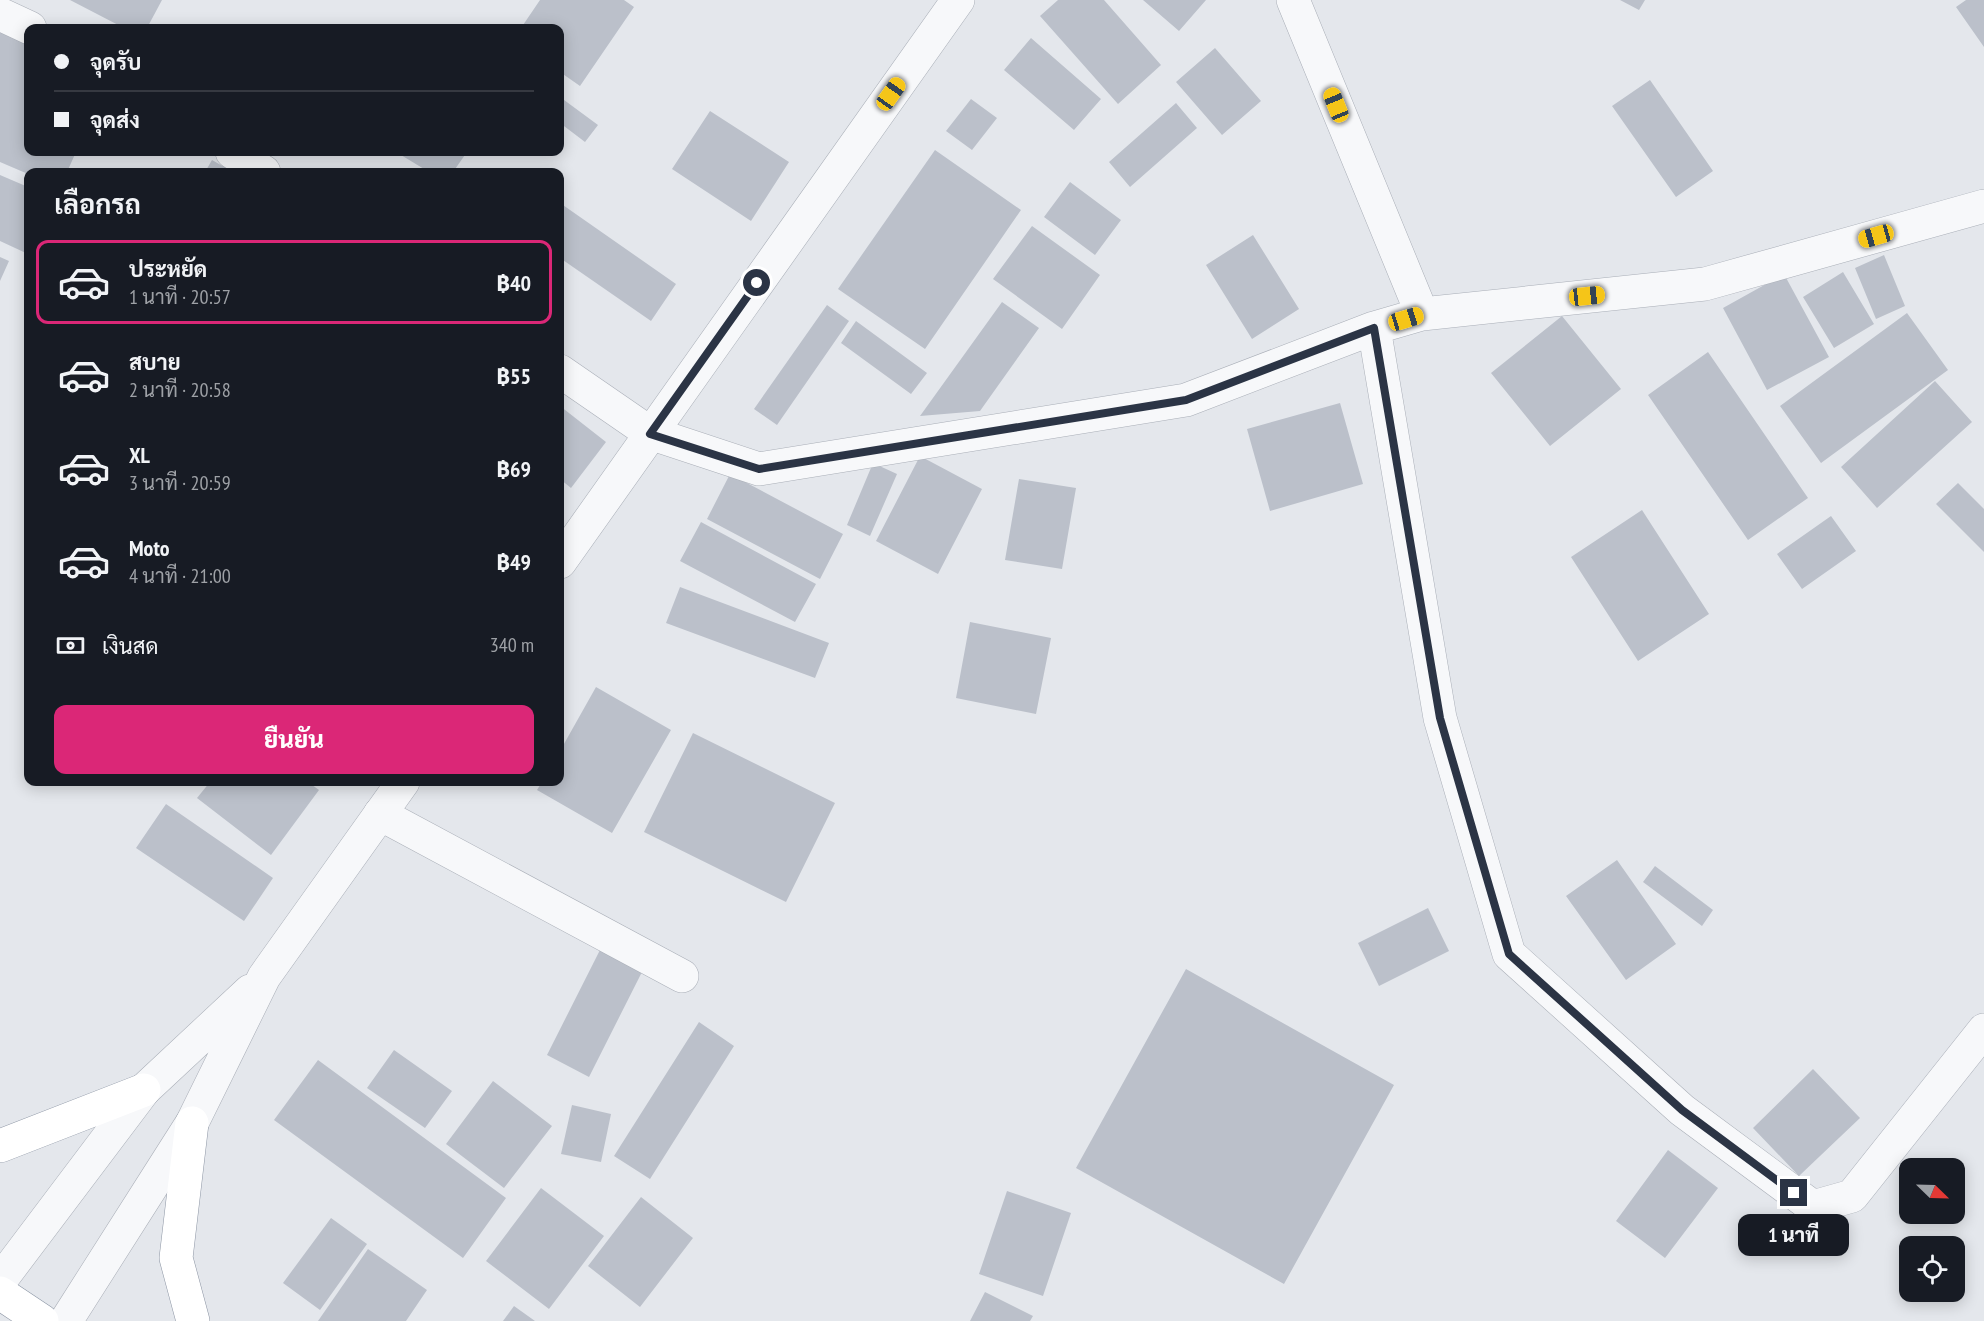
<!DOCTYPE html>
<html lang="th">
<meta charset="utf-8">
<style>
body{margin:0;font-family:"PT Sans Narrow",Sarabun,sans-serif;background:#20242c;color:#f1f3f6;height:100vh;display:flex;flex-direction:column;font-size:22px;white-space:nowrap}
*{box-sizing:border-box;margin:0}
p{font-size:20px;color:#9ea1a6}
.icon{flex:none;width:33px;height:33px;fill:none;stroke:currentColor;stroke-width:2;stroke-linecap:round;stroke-linejoin:round}
.map{position:relative;flex:1;overflow:hidden}
.sheet{position:absolute;left:24px;top:168px;width:540px;height:618px;display:flex;flex-direction:column;background:#171b24;border-radius:12px;box-shadow:0 3px 15px #0003}
.sheet>*{flex:none}
.banner{position:absolute;left:24px;top:24px;width:540px;height:132px;border-radius:12px;box-shadow:0 3px 15px #0003;display:grid;align-content:center;height:132px;padding:0 30px;background:#171b24}
.needle{width:39px;rotate:113deg}
.tools{position:absolute;left:1899px;top:1158px;display:grid;gap:12px}
.tools a{display:grid;place-items:center;width:66px;height:66px;border-radius:12px;background:#171b24;box-shadow:0 3px 15px #0003;font-size:30px}
.end{position:absolute;width:27px;height:27px;margin:-14px;border:8px solid #2b3445;background:#fff;box-shadow:0 0 0 3px #fff}
.from{border-radius:50%}
.bubble{position:absolute;height:42px;border-radius:12px;background:#171b24;box-shadow:0 3px 15px #0003;font-size:20px;font-weight:800;line-height:42px;text-align:center}
.car{position:absolute;width:18px;height:36px;margin:-18px -9px;border-radius:8px;box-shadow:0 0 4px 2px #0007;background:linear-gradient(#f5c518 24%,#345 0 40%,#f5c518 0 76%,#345 0 86%,#f5c518 0)}
.banner b{display:flex;align-items:center;gap:21px;height:57px;font-size:22px}
.banner b+b{border-top:2px solid #363941}
.banner i{width:15px;height:15px;background:#f1f3f6}
ul{padding:0;list-style:none}
li{display:flex;align-items:center;gap:18px;height:84px;margin:0 12px 9px;padding:0 18px;border:3px solid transparent;border-radius:12px}
li div{flex:1}
li b{display:block;font-size:22px}
li em{font-style:normal;font-weight:800}
li.active{border-color:#db2777}
li>.icon{width:54px;height:54px;stroke-width:1.5}
h2{padding:0 30px;font-size:27px;line-height:72px}
.pay{display:flex;align-items:center;gap:15px;height:66px;padding:0 30px;font-size:22px}
.pay p{margin-inline-start:auto}
.action{display:flex;gap:12px;margin-top:auto;padding:12px 30px}
.action a{flex:1;height:69px;border-radius:12px;background:#db2777;color:#fff;font-size:24px;font-weight:800;line-height:69px;text-align:center}
.map>svg:first-child{display:block}
</style>
<div class="map">
<svg width="1984" height="1321" viewBox="0 0 1984 1321">
<rect width="100%" height="100%" fill="#e4e7ec"/>
<path fill="#bbc0ca" d="M70,0H162L147,28H124Z
M540,0H624L634,7L580,86L560,72V28H521Z
M1058,0H1104L1161,65L1118,104L1040,16Z
M1143,0H1206L1179,31Z
M1620,0H1645L1639,10Z
M1966,0H1984V47L1956,7Z
M0,28L28,40V152H76L67,172H28V174L0,162Z
M1031,38L1101,99L1074,130L1004,70Z
M1215,48L1261,101L1222,135L1176,82Z
M1650,80L1713,171L1676,197L1612,106Z
M560,97L598,125L585,142L560,123Z
M971,99L997,118L972,150L946,131Z
M1176,103L1197,128L1130,187L1109,162Z
M710,111L789,162L751,221L672,169Z
M935,150L1021,210L925,349L838,289Z
M396,152H467L453,172H429Z
M212,160L233,172H205Z
M0,175L28,187V254L0,241Z
M1070,182L1121,220L1095,255L1044,217Z
M560,203L676,284L651,321L560,258Z
M1032,226L1100,275L1062,329L993,279Z
M1253,235L1299,309L1252,339L1206,265Z
M1884,255L1905,306L1876,319L1855,268Z
M0,257L9,261L0,281Z
M1843,272L1874,324L1834,348L1803,297Z
M1784,274L1829,357L1767,390L1723,308Z
M1002,302L1039,328L980,411L920,416Z
M827,305L849,321L777,425L754,409Z
M1907,313L1948,370L1821,463L1780,406Z
M1562,316L1621,389L1550,446L1491,373Z
M856,321L927,373L911,394L841,343Z
M1708,352L1808,498L1748,540L1648,395Z
M1935,381L1972,422L1877,508L1841,467Z
M1340,403L1363,484L1270,511L1247,429Z
M560,406L606,442L571,488L560,479Z
M920,456L982,489L938,574L876,541Z
M873,463L897,474L870,536L847,525Z
M730,474L843,534L820,579L707,519Z
M1019,479L1076,488L1062,569L1005,560Z
M1958,483L1984,509V552L1936,504Z
M1642,510L1709,614L1638,661L1571,557Z
M1831,516L1856,551L1802,589L1777,554Z
M701,522L816,584L795,622L680,561Z
M680,587L829,643L815,678L666,623Z
M970,622L1051,638L1036,714L956,698Z
M596,687L671,730L612,833L537,790L542,782H560V751Z
M693,733L835,803L786,902L644,832Z
M210,782H308L319,790L271,855L197,798Z
M166,804L273,878L244,921L136,848Z
M1617,860L1676,944L1626,980L1566,896Z
M1655,866L1713,910L1702,926L1643,882Z
M1428,908L1449,951L1379,986L1358,943Z
M601,948L643,970L589,1077L547,1055Z
M1186,969L1394,1085L1284,1284L1076,1168Z
M699,1022L734,1046L650,1179L614,1156Z
M394,1050L452,1091L425,1128L367,1088Z
M318,1060L506,1198L463,1258L274,1120Z
M1813,1069L1860,1118L1799,1176L1753,1128Z
M493,1081L552,1126L504,1188L446,1144Z
M572,1105L611,1114L601,1162L561,1154Z
M1668,1150L1718,1188L1665,1258L1616,1221Z
M541,1188L604,1236L549,1309L486,1261Z
M1007,1191L1071,1213L1043,1296L979,1274Z
M641,1197L693,1238L640,1307L588,1266Z
M331,1218L367,1244L320,1310L283,1283Z
M368,1249L427,1290L406,1321H318Z
M985,1292L1033,1316L1030,1321H970Z
M514,1306L535,1321H503Z"/>
<g fill="none" stroke-linecap="round" stroke-linejoin="round">
<g stroke="#a9aeb7" stroke-width="34">
<path id="minor" d="M1293,0L1422,314
M0,14L30,28
M232,152L264,172
M1374,328L1440,718L1509,954L1682,1110L1813,1207L1852,1196L1984,1030
M560,371L650,433L759,469L1186,400L1374,328L1422,314L1705,284L1984,206
M380,814L682,976"/>
</g>
<g stroke="#a9aeb7" stroke-width="34">
<path id="tertiary" d="M560,562L958,0
M0,1281L144,1090L250,991
M66,1321L192,1123L264,977L403,782"/>
</g>
<g stroke="#8b94a3" stroke-width="34">
<path id="trunk" d="M192,1123L176,1258L193,1321
M0,1146L144,1090
M0,1293L42,1321"/>
</g>
<use href="#minor" stroke="#f7f8fa" stroke-width="33"/>
<use href="#tertiary" stroke="#f7f8fa" stroke-width="33"/>
<use href="#trunk" stroke="#fff" stroke-width="33"/>
</g>
<g fill="none" stroke-linecap="round" stroke-linejoin="round">
<path stroke="#2b3445" stroke-width="8" d="M757,283L650,434L759,469L1186,400L1374,328L1440,718L1509,954L1682,1110L1794,1193"/>
</g>
</svg>
<div class="tools">
<a><svg class="needle" viewBox="-14 -14 28 28"><path d="M0-13l5 13h-10z" fill="#e53935"/><path d="M0 13l5-13h-10z" fill="#9ea1a6"/></svg></a>
<a><svg class="icon" aria-label="locate" viewBox="0 0 24 24"><circle cx="12" cy="12" r="6"/><path d="M12 2v4M12 18v4M2 12h4M18 12h4"/></svg></a>
</div>
<i class="end from" style="left:757px;top:283px"></i>
<i class="end" style="left:1794px;top:1193px"></i>
<div class="bubble" style="left:1738px;top:1214px;width:111px">1 นาที</div>
<i class="car" style="left:891px;top:94px;rotate:35deg"></i>
<i class="car" style="left:1336px;top:105px;rotate:338deg"></i>
<i class="car" style="left:1876px;top:236px;rotate:254deg"></i>
<i class="car" style="left:1587px;top:296px;rotate:84deg"></i>
<i class="car" style="left:1406px;top:319px;rotate:73deg"></i>
<div class="banner">
<b><i class="from"></i>จุดรับ</b>
<b><i></i>จุดส่ง</b>
</div>
<section class="sheet">
<h2>เลือกรถ</h2>
<ul>
<li class="active"><svg class="icon" aria-label="car" viewBox="0 0 24 24"><path d="M5 17H2v-5l4-1 3-4h7l3 4 3 1v5h-3M9 17h6M6 11h13"/><circle cx="7" cy="17" r="2"/><circle cx="17" cy="17" r="2"/></svg><div><b>ประหยัด</b><p>1 นาที · 20:57</p></div><em>฿40</em></li>
<li><svg class="icon" aria-label="car" viewBox="0 0 24 24"><path d="M5 17H2v-5l4-1 3-4h7l3 4 3 1v5h-3M9 17h6M6 11h13"/><circle cx="7" cy="17" r="2"/><circle cx="17" cy="17" r="2"/></svg><div><b>สบาย</b><p>2 นาที · 20:58</p></div><em>฿55</em></li>
<li><svg class="icon" aria-label="car" viewBox="0 0 24 24"><path d="M5 17H2v-5l4-1 3-4h7l3 4 3 1v5h-3M9 17h6M6 11h13"/><circle cx="7" cy="17" r="2"/><circle cx="17" cy="17" r="2"/></svg><div><b>XL</b><p>3 นาที · 20:59</p></div><em>฿69</em></li>
<li><svg class="icon" aria-label="car" viewBox="0 0 24 24"><path d="M5 17H2v-5l4-1 3-4h7l3 4 3 1v5h-3M9 17h6M6 11h13"/><circle cx="7" cy="17" r="2"/><circle cx="17" cy="17" r="2"/></svg><div><b>Moto</b><p>4 นาที · 21:00</p></div><em>฿49</em></li>
</ul>
<div class="pay"><svg class="icon" aria-label="cash" viewBox="0 0 24 24"><path d="M3 7h18v10H3z"/><circle cx="12" cy="12" r="2"/></svg>เงินสด<p>340 m</p></div>
<div class="action"><a>ยืนยัน</a></div>
</section>
</div>
